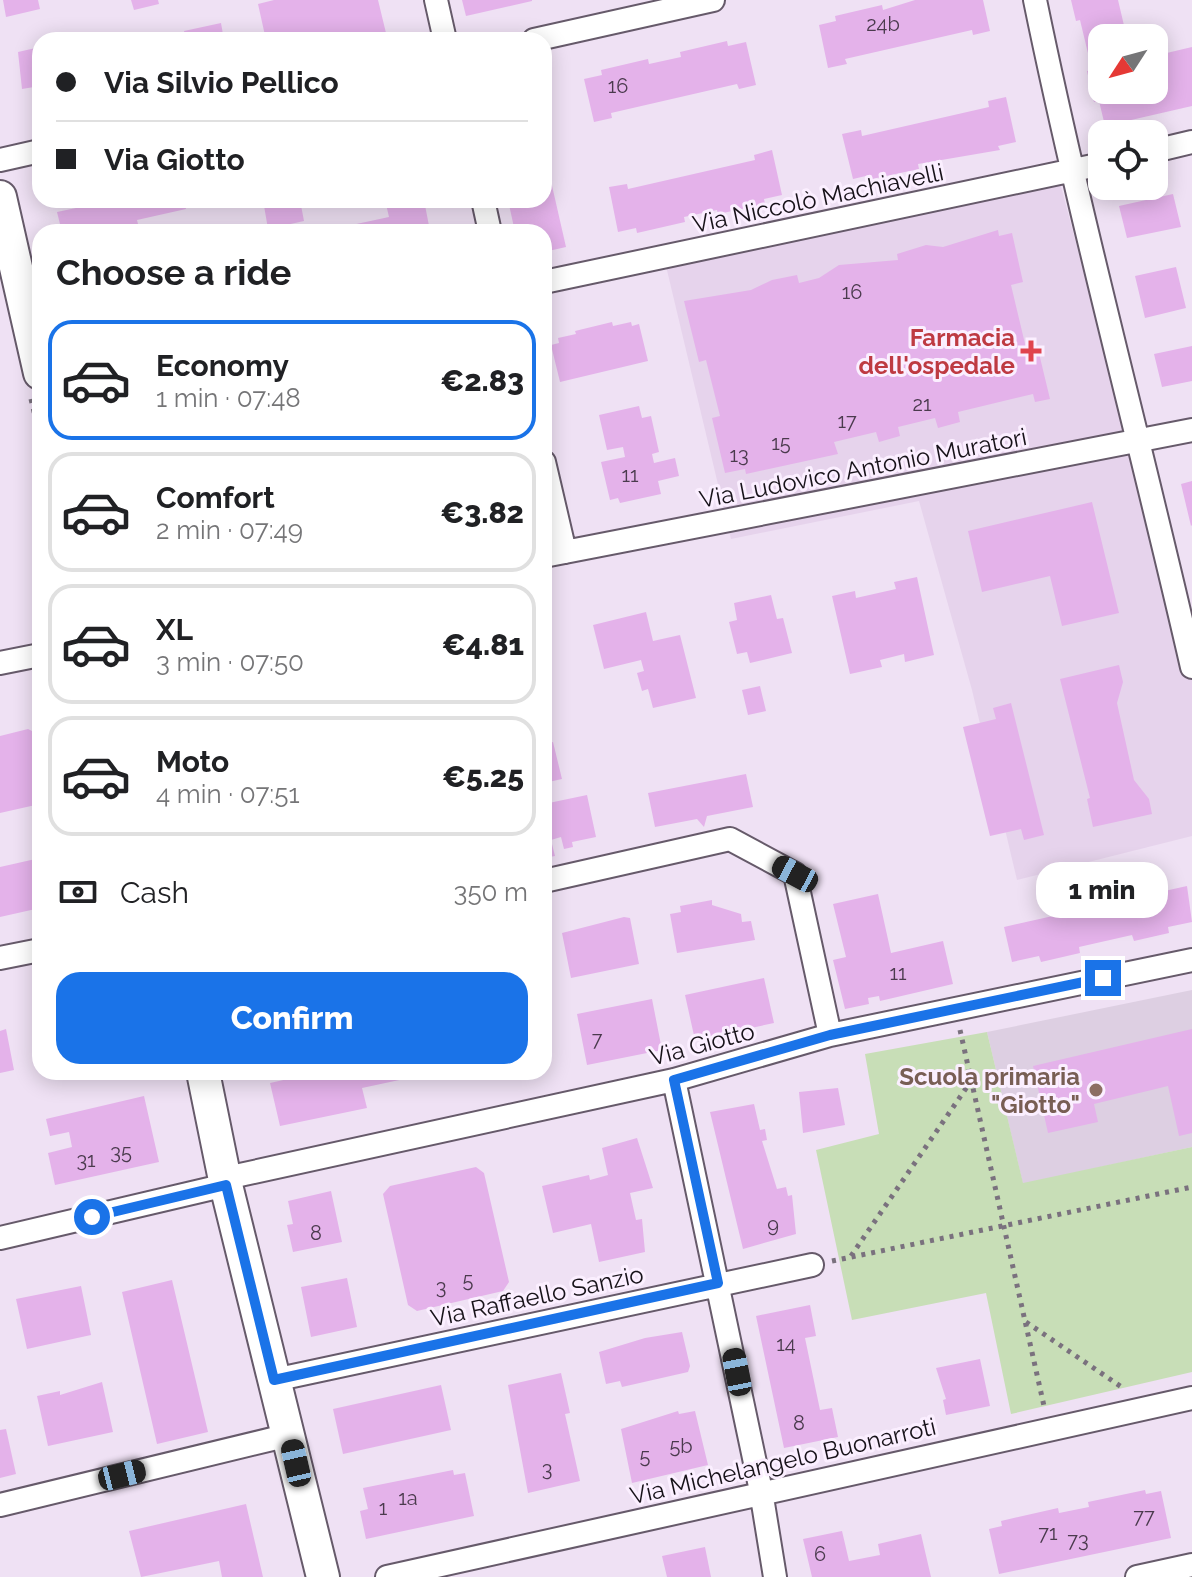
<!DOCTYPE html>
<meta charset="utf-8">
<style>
body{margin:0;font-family:Raleway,sans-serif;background:#f2f2f2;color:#202124;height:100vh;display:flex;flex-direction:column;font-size:30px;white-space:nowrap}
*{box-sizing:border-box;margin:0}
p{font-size:26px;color:#757577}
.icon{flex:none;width:44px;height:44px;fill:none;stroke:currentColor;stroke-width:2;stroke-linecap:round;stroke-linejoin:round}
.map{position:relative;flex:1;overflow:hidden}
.sheet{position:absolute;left:32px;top:224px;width:520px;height:856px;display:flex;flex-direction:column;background:#fff;border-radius:24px;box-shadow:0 4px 20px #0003}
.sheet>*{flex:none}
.hud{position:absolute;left:32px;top:32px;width:520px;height:176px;border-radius:24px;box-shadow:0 4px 20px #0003;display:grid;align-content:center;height:176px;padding:0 24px;background:#fff}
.needle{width:52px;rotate:234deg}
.controls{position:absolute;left:1088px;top:24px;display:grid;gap:16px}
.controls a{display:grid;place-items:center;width:80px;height:80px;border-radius:16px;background:#fff;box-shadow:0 4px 20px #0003;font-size:40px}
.end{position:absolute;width:36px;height:36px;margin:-18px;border:10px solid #1a73e8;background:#fff;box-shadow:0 0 0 4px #fff}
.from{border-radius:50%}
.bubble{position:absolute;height:56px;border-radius:24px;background:#fff;box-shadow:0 4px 20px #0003;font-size:26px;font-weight:800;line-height:56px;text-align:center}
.car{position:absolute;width:24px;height:48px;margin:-24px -12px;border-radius:10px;box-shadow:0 0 6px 2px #0007;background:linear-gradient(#222 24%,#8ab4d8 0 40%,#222 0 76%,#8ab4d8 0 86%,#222 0)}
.hud b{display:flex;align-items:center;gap:28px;height:76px;font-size:30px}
.hud b+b{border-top:2px solid #e0e0e0}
.hud i{width:20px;height:20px;background:#202124}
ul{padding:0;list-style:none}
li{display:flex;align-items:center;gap:24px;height:120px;margin:0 16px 12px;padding:0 8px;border:4px solid #e0e0e0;border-radius:24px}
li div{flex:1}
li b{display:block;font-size:30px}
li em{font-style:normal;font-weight:800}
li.on{border-color:#1a73e8}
li>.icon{width:72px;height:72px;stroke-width:1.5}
h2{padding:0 24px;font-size:36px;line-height:96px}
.pay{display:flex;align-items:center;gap:20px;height:88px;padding:0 24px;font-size:30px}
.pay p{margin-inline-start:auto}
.cta{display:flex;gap:16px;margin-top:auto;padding:16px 24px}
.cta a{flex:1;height:92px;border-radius:24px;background:#1a73e8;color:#fff;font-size:32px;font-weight:800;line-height:92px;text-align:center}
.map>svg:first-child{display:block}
</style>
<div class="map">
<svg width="1192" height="1577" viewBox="0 0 1192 1577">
<rect width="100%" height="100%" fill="#efe1f4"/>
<path fill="#e6d3ec" d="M1059,179L1181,638L1192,635V836L1017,880L972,690L919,501L731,539L666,266Z"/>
<path fill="#ddcfe2" d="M1192,990V1147L1023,1184L987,1032Z"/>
<path fill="#c8deb7" d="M987,1032L1023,1183L1192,1147V1372L1011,1414L986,1293L852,1320L816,1150L879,1134L865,1054Z"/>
<path fill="#e4b2ea" d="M3,0H38L40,9L6,17Z
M131,0H158L159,4L134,10Z
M274,0H378L386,33L357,40H266L258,4Z
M462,0H532V1L466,16Z
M915,0H983L990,31L973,35L972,30L845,59L847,64L828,68L819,25L836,21L835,16L882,5L883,10Z
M1071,0H1118L1127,38H1102V90H1154V56L1192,47V106L1105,126L1099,101L1094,102L1087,71L1092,70L1080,20L1076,21Z
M221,23L224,40H186L184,31Z
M727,41L728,46L746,42L756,85L739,89L737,84L611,113L612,118L594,122L584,79L602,75L601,70L648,59L649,64L681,57L680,52Z
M40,47V86L22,89L18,52Z
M1006,97L1016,142L998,146L1000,150L918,164L919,169L872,179L870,175L853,179L842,134L861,130L862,136L989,107L988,101Z
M772,150L782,195L764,199L765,204L718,214L717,210L684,217L685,222L637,233L636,228L618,232L609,187L627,184L628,189L755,160L754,155Z
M545,155L566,247L544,252V232H515L508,200H544Z
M1173,194L1181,227L1127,238L1119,206Z
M89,200H184L186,209L137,220L140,232H62L57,212L90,205Z
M263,200H300L304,221L268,229Z
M385,200H424L430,231L348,232L347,226L389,217Z
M998,230L999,236L1012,233L1023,282L1011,285L1026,348L1037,345L1050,399L1035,402L1033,394L958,412L960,422L938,428L935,418L898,427L900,436L879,442L876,432L834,442L838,454L746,474L745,469L725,473L712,418L720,416L706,360L699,362L684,301L751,290L772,280L797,275L799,283L819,278L839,265L898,260L897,254L926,245L943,247Z
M1176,267L1186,308L1145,318L1135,276Z
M612,322L613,326L631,322L632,326L639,324L648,361L560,382L551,345L559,343L558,338L576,334L575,331Z
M1192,346V381L1162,387L1154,354Z
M639,406L642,418L651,416L659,452L652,454L654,463L675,458L679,476L658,481L661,494L620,503L618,498L610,500L601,462L625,457L623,447L607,450L599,415Z
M1192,481V525L1191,526L1181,484Z
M1092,502L1119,613L1062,626L1050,576L982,592L968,531Z
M917,577L934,655L905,662L904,654L880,660L882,667L850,674L832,596L855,591L856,598L896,589L894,582Z
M771,595L777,619L783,618L792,653L750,663L747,652L737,654L729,622L737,620L734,603Z
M646,612L653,641L680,635L696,698L653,708L648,689L642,691L637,673L644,671L641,660L604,669L593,625Z
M1119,665L1123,682L1117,703L1134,780L1149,799L1152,814L1093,827L1087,799L1090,798L1060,679Z
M760,686L766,711L748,715L742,690Z
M1011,703L1044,835L1024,840L1021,829L990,836L963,727L996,719L993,708Z
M28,729L40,735V804L0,813V736Z
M553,742L562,779L544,783V744Z
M746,774L753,807L707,816L704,827L697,819L655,827L648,793Z
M587,795L596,837L572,842L573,847L564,849L561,837L551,840L555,856L544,858V804Z
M40,858V908L0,917V867Z
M1187,886L1192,922L1168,927L1169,933L1134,941L1132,935L1079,947L1080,953L1041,962L1039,956L1012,962L1004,927Z
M878,894L891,953L943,941L953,984L880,1001L879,996L868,998L869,1004L845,1009L833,960L846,957L833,904Z
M712,900V905L741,914L742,922L751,921L755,940L677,953L670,914L681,912L680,906Z
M624,917L630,918L639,964L571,978L562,933Z
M764,978L774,1023L695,1040L685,995Z
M652,999L662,1050L587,1065L577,1014Z
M6,1029L14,1070L0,1073V1031Z
M1192,1029V1133L1179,1136L1168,1086L1094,1104L1098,1122L1048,1133L1033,1066Z
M319,1072H432V1073L362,1088L367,1108L280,1126L270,1083Z
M838,1088L845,1125L803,1133L799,1092Z
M144,1096L159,1162L55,1185L48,1153L72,1147L69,1132L50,1136L46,1119Z
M754,1104L760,1130L765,1129L767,1140L762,1141L777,1189L786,1187L788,1196L792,1195L796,1234L743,1249L710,1112Z
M637,1138L653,1188L630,1193L636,1220L642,1219L645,1252L599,1262L591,1224L553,1233L542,1186L589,1175L590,1180L608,1175L602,1148Z
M476,1167L484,1173L509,1282L503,1291L417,1311L408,1305L383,1194L390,1186Z
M331,1191L342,1242L293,1252L287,1225L293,1224L288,1201Z
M347,1278L357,1327L311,1337L301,1287Z
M172,1280L208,1432L157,1444L122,1292Z
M81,1286L91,1335L27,1349L16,1299Z
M810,1305L816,1336L805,1338L820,1410L832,1408L838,1437L784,1448L756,1316Z
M682,1332L690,1366L688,1372L622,1387L620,1381L606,1384L599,1352L645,1338Z
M980,1359L990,1406L946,1415L943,1400L946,1399L936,1368Z
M561,1373L570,1413L565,1414L580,1481L528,1493L508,1385Z
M102,1382L113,1432L48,1446L37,1396L60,1391V1395Z
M441,1385L451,1430L343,1454L333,1409Z
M678,1411L679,1414L695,1411L708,1465L632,1483L621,1429Z
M6,1429L16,1474L0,1478V1430Z
M453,1470L454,1475L465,1473L474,1516L366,1539L360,1511L368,1509L363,1488Z
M1145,1490L1146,1494L1161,1491L1171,1538L999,1574L989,1529L1002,1526L1001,1521L1058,1508L1059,1513L1089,1507L1088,1502Z
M246,1504L263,1577H222L219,1561L141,1577L129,1531Z
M842,1531L849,1561L880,1555L878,1544L921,1534L931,1577H812L803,1539Z
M705,1547L711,1577H667L662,1556Z"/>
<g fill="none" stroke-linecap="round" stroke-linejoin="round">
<g stroke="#665a6a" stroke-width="26">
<path id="street" d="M436,0L445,40
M1035,0C1081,224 1141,444 1192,667
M534,40L713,0
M1154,151L1192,142
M0,160L40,151
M483,200L490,232
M544,282L1102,164
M544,462L565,552
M544,556L1192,430
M0,663L40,655
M544,881L730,839L795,874L830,1035
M0,958L40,950
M674,1080L761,1491L775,1577
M226,1178L674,1080L830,1035L1192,960
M0,1238L226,1185
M274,1380L812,1265
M0,1505L289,1435
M387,1577L1192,1398
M1137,1577L1192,1565"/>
</g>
<g stroke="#665a6a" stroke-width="36">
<path id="secondary" d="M0,197L40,373
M203,1072L226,1185L323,1577"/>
</g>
<path stroke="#7a717e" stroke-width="5" stroke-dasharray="4 6" stroke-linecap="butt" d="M31,399L40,437
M960,1030L1044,1406
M851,1256L971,1081
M832,1261L1192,1187
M1026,1322L1123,1388"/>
<use href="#street" stroke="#fff" stroke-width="22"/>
<use href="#secondary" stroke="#fff" stroke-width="32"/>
</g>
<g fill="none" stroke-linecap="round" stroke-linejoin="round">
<path stroke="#1a73e8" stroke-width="10" d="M92,1217L226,1185L274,1380L718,1283L674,1080L830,1035L1103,978"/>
</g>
<path fill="#e0444e" stroke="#fbefff" stroke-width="3" d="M1027 339h8v8h8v8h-8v8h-8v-8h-8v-8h8z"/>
<circle fill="#8d6e63" stroke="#fbefff" stroke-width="3" cx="1096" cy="1090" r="8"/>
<g text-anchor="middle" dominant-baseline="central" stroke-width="6" stroke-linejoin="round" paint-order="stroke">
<g font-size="20" fill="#4a3a4d">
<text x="883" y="24">24b</text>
<text x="618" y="86">16</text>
<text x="852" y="292">16</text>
<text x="922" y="404">21</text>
<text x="847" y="421">17</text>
<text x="781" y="443">15</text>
<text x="739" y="455">13</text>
<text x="630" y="475">11</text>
<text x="898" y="973">11</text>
<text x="597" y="1039">7</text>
<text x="121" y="1152">35</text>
<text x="86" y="1160">31</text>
<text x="773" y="1225">9</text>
<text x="316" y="1233">8</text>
<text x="468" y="1280">5</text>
<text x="441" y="1287">3</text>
<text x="786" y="1344">14</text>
<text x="799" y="1423">8</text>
<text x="681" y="1446">5b</text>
<text x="645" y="1456">5</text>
<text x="547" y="1469">3</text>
<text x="408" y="1498">1a</text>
<text x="383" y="1508">1</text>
<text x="1144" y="1516">77</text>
<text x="1048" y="1533">71</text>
<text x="1078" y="1540">73</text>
<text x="820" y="1554">6</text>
</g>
<g font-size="24" fill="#171219" stroke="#fbefff">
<text transform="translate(818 198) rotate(-12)">Via Niccolò Machiavelli</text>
<text transform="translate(863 468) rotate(-11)">Via Ludovico Antonio Muratori</text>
<text transform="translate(702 1044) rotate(-15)">Via Giotto</text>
<text transform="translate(537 1296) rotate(-12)">Via Raffaello Sanzio</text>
<text transform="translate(783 1461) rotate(-13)">Via Michelangelo Buonarroti</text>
</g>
<g font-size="24" font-weight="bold" fill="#be3a42" stroke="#fbefff" text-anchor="end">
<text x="1015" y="337">Farmacia<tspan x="1015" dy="28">dell'ospedale</tspan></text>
</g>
<g font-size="24" font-weight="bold" fill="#785e54" stroke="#fbefff" text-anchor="end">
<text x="1080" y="1076">Scuola primaria<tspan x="1080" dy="28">"Giotto"</tspan></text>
</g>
</g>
</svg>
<div class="controls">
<a><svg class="needle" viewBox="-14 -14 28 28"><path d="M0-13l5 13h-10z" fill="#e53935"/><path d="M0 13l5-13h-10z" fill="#757577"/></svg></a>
<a><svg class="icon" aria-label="locate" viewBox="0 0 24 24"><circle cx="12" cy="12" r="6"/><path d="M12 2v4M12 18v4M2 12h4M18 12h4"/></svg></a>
</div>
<i class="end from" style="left:92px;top:1217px"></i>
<i class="end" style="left:1103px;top:978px"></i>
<div class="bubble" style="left:1036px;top:862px;width:132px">1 min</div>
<i class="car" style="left:795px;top:874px;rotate:298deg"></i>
<i class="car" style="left:737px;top:1372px;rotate:349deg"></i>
<i class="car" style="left:296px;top:1463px;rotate:347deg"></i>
<i class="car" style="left:122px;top:1475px;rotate:76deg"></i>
<div class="hud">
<b><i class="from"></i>Via Silvio Pellico</b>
<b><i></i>Via Giotto</b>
</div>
<section class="sheet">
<h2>Choose a ride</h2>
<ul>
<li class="on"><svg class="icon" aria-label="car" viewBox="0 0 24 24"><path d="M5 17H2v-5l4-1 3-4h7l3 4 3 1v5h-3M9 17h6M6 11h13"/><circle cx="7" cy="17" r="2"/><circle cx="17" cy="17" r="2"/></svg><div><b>Economy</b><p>1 min · 07:48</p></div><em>€2.83</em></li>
<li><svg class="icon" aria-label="car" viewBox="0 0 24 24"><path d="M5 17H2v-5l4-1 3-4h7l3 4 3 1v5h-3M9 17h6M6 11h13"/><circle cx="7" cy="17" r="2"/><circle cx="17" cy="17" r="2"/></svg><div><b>Comfort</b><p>2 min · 07:49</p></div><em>€3.82</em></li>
<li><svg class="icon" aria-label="car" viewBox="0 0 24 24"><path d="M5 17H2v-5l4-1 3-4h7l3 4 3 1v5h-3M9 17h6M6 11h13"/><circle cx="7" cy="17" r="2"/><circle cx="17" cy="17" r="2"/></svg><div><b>XL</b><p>3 min · 07:50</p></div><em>€4.81</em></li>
<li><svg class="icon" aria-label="car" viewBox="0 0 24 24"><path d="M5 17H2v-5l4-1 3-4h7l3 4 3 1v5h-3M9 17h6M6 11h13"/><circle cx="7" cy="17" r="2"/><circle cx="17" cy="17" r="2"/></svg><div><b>Moto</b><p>4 min · 07:51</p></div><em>€5.25</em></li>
</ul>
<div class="pay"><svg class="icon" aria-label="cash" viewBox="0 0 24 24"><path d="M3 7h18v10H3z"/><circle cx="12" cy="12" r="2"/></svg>Cash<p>350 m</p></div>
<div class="cta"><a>Confirm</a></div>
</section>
</div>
